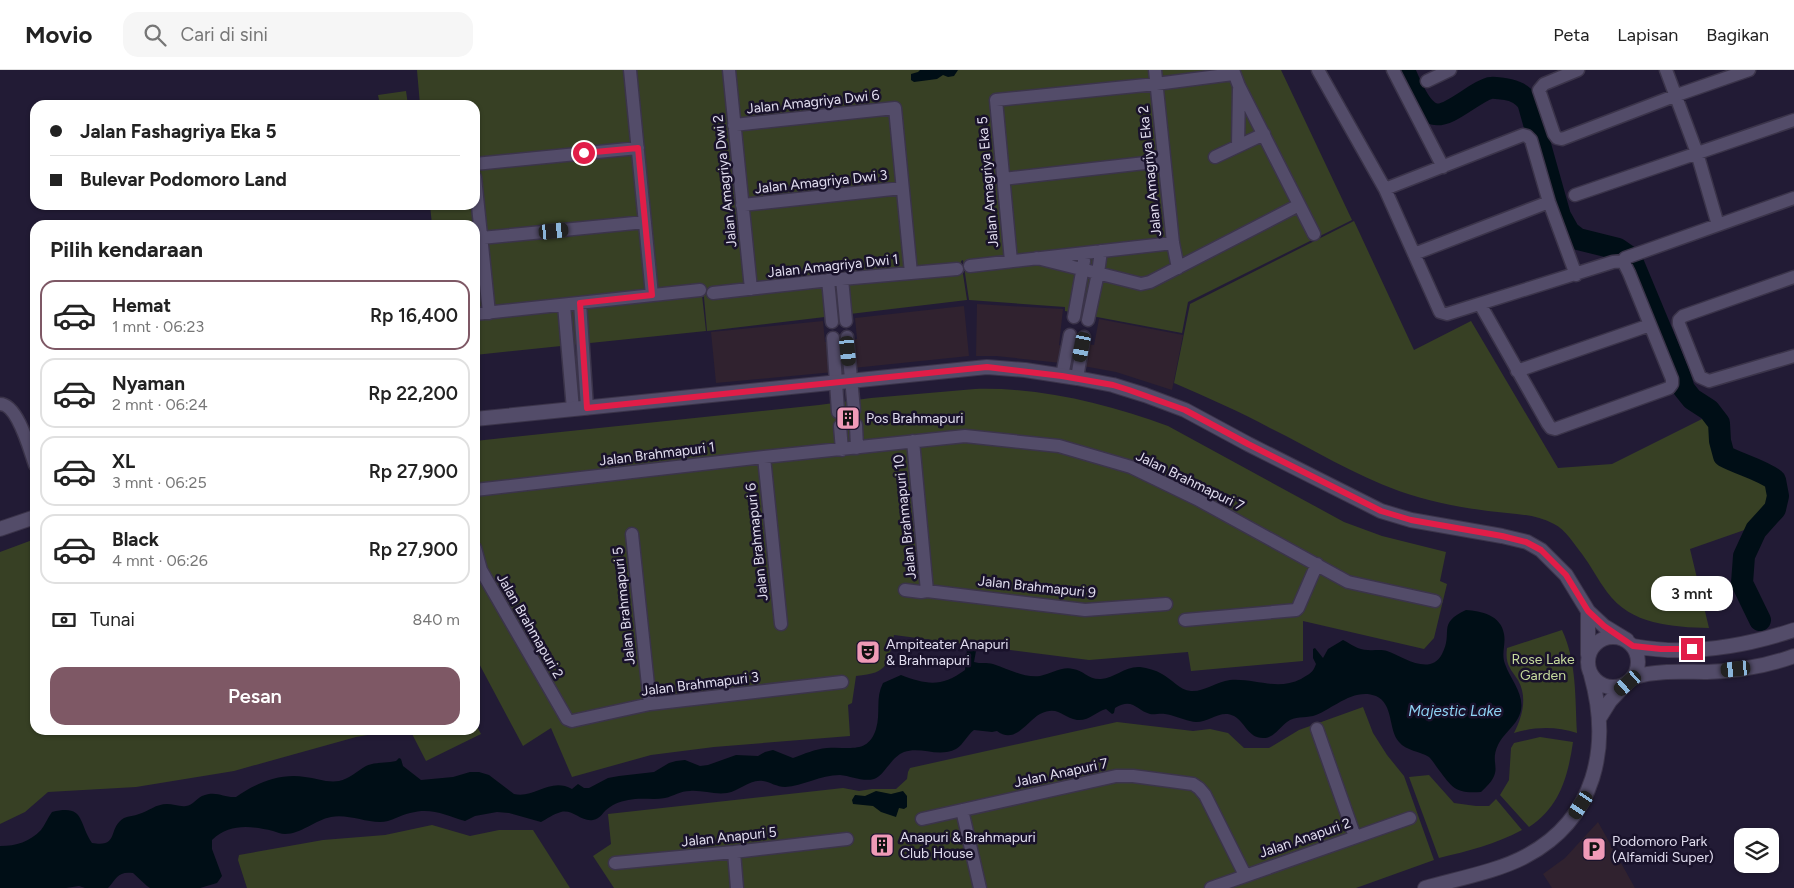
<!DOCTYPE html>
<html lang="id">
<meta charset="utf-8">
<style>
body{margin:0;font-family:Figtree,sans-serif;background:#f6f6f6;color:#222;height:100vh;display:flex;flex-direction:column;font-size:19px;white-space:nowrap}
*{box-sizing:border-box;margin:0}
p{font-size:16px;color:#767676}
.icon{flex:none;width:28px;height:28px;fill:none;stroke:currentColor;stroke-width:2;stroke-linecap:round;stroke-linejoin:round}
.map{position:relative;flex:1;overflow:hidden}
.panel{position:absolute;left:30px;top:150px;width:450px;height:515px;display:flex;flex-direction:column;background:#fff;border-radius:15px;box-shadow:0 1px 4px #0004}
.panel>*{flex:none}
.banner{position:absolute;left:30px;top:30px;width:450px;height:110px;border-radius:15px;box-shadow:0 1px 4px #0004;display:grid;align-content:center;height:110px;padding:0 20px;background:#fff}
.tools{position:absolute;left:1734px;top:758px;display:grid;gap:10px}
.tools a{display:grid;place-items:center;width:45px;height:45px;border-radius:10px;background:#fff;box-shadow:0 1px 4px #0004;font-size:25px}
.end{position:absolute;width:22px;height:22px;margin:-11px;border:6px solid #e11d48;background:#fff;box-shadow:0 0 0 2px #fff}
.from{border-radius:50%}
.bubble{position:absolute;height:35px;border-radius:15px;background:#fff;box-shadow:0 1px 4px #0004;font-size:16px;font-weight:600;line-height:35px;text-align:center}
.car{position:absolute;width:15px;height:30px;margin:-15px -8px;border-radius:6px;box-shadow:0 0 4px 1px #0007;background:linear-gradient(#222 24%,#8ab4d8 0 40%,#222 0 76%,#8ab4d8 0 86%,#222 0)}
.banner b{display:flex;align-items:center;gap:18px;height:48px;font-size:19px}
.banner b+b{border-top:1px solid #e0e0e0}
.banner i{width:12px;height:12px;background:#222}
ul{padding:0;list-style:none}
li{display:flex;align-items:center;gap:15px;height:70px;margin:0 10px 8px;padding:0 10px;border:2px solid #e0e0e0;border-radius:15px}
li div{flex:1}
li b{display:block;font-size:19px}
li em{font-style:normal;font-weight:600}
li.current{border-color:#7e5865}
li>.icon{width:45px;height:45px;stroke-width:1.5}
h2{padding:0 20px;font-size:22px;line-height:60px}
.pay{display:flex;align-items:center;gap:12px;height:55px;padding:0 20px;font-size:19px}
.pay p{margin-inline-start:auto}
.action{display:flex;gap:10px;margin-top:auto;padding:10px 20px}
.action a{flex:1;height:58px;border-radius:15px;background:#7e5865;color:#fff;font-size:20px;font-weight:600;line-height:58px;text-align:center}
header{display:flex;align-items:center;gap:30px;box-sizing:border-box;height:70px;padding:0 25px;background:#fff;border-bottom:1px solid #e0e0e0}
header strong{font-size:24px}
nav{display:flex;gap:28px;margin-inline-start:auto;font-size:18px}
.search{width:350px;height:45px;background:#f6f6f6;display:flex;align-items:center;gap:12px;box-sizing:border-box;padding:0 18px;border-radius:15px;color:#767676;font-size:19px}
.map>svg:first-child{display:block}
</style>
<header>
<strong>Movio</strong>
<div class="search"><svg class="icon" aria-label="search" viewBox="0 0 24 24"><circle cx="10" cy="10" r="6"/><path d="M15 15l6 6"/></svg>Cari di sini</div>
<nav><a>Peta</a><a>Lapisan</a><a>Bagikan</a></nav>
</header>
<div class="map">
<svg width="1794" height="818" viewBox="0 0 1794 818">
<rect width="100%" height="100%" fill="#221b35"/>
<path fill="#30222f" d="M977,234L1063,239L1059,275L1064,277L1061,293L996,286H976Z
M964,236L969,286L853,298L850,270L857,269L855,248Z
M1099,249L1183,265L1172,320L1116,302L1083,296L1086,274L1094,275Z
M823,251L825,272H831L834,302L716,313L711,262Z
M1598,752L1635,818H1552L1543,804L1565,788Z"/>
<path fill="#374024" d="M417,0H1281L1352,150L1188,232L1182,263L1065,241V237L969,230L963,190L961,191L967,230L707,261L703,216H701L706,261L475,285V155H432L430,135H475V35H420Z
M406,21L408,35H380L378,25Z
M1354,151L1414,280L1471,251L1558,398L1612,394L1704,348L1703,340C1707,344 1712,347 1713,352C1719,366 1710,379 1724,392C1736,403 1754,399 1767,409C1770,411 1772,415 1774,418L1773,429L1764,446L1753,457L1690,479L1709,558C1672,557 1631,555 1607,522C1598,510 1591,496 1582,484C1574,474 1566,460 1554,454C1533,443 1510,444 1488,441C1458,437 1427,431 1399,421C1354,405 1313,379 1270,358C1239,341 1206,327 1174,313L1190,234Z
M975,319C1040,317 1107,334 1168,356L1344,452L1382,466L1446,482L1440,511L1447,514L1434,568L1424,579L1303,551V591L1191,601L1188,582L1089,590L894,565C887,594 890,603 856,606L852,633L848,635L850,666L714,677L651,685L572,707L551,658L523,676L475,586V371L819,335L871,328Z
M35,469V660H397L356,667L234,701L136,717L48,722L25,742L0,754V482Z
M1562,560C1577,592 1575,629 1577,663C1555,656 1535,657 1514,663C1522,647 1528,628 1518,610C1510,598 1505,594 1507,578Z
M1363,637L1373,663L1387,685L1404,706L1434,790L1356,818H614L593,786L611,774L608,744L843,718L859,721L872,719H896L907,709L908,702L910,698L1117,652L1193,661L1210,659L1228,663L1244,678H1269L1299,660Z
M475,653L481,664L426,691L410,660H475Z
M1540,667L1573,672C1568,706 1560,737 1529,757L1500,725L1509,710L1511,678L1514,673Z
M1429,705L1454,733L1476,736H1489L1496,729L1522,760C1496,774 1468,781 1439,788L1409,707Z
M432,755L470,766L499,760H533L570,818H247L238,790L239,785L323,770L385,765Z"/>
<path fill="#000e16" d="M920,0H958L954,6L948,7L943,5L937,9L914,12L911,10V4L918,2Z
M1466,540C1481,541 1501,545 1504,564C1506,574 1501,584 1505,594C1510,609 1524,623 1521,640C1518,655 1504,662 1498,675C1488,696 1507,699 1481,722C1454,724 1452,717 1436,696C1434,693 1432,690 1429,687C1420,681 1406,681 1399,672C1388,660 1394,634 1376,626C1353,617 1332,640 1313,646C1304,648 1295,646 1287,652C1279,658 1274,668 1263,668C1248,668 1245,652 1234,646C1219,638 1207,656 1190,651C1182,649 1173,645 1165,644C1160,643 1154,645 1150,644C1137,641 1133,627 1115,638L1114,643L1112,644L1106,639C1095,642 1090,651 1077,650C1062,648 1059,635 1040,644C1027,651 1015,675 997,661L992,662L974,660C967,665 964,674 956,679C938,688 921,676 904,682C891,687 884,706 874,709C863,712 851,706 840,705C820,705 803,716 785,717C777,717 770,712 763,711C749,709 740,721 727,723C715,725 702,720 690,721C680,721 674,726 665,728C655,730 645,728 635,729C626,730 617,732 610,737C603,741 601,749 593,750C581,752 573,739 561,742C553,744 547,749 541,752L509,743L497,742L475,746L465,751C446,745 431,737 410,743C400,745 391,752 380,752C364,752 348,744 331,747C315,750 301,764 285,764C281,764 277,762 273,761C251,756 230,753 212,770V779L222,806L217,813L200,818H150L147,816L133,803C118,801 117,808 108,818H85L79,816L66,818H0V776C17,776 29,772 41,760C45,755 48,747 52,742C85,734 78,752 92,773C120,778 107,758 124,748C129,746 134,746 139,744C149,741 156,734 167,734C173,734 180,737 186,736C193,735 196,729 202,726C217,720 223,728 236,727C256,713 280,703 305,707C316,708 327,713 339,711C349,709 357,701 366,696C374,692 387,693 396,691L399,688L401,689L403,696L421,710L453,707L470,702H479L489,705L514,724C534,729 550,707 572,719L578,714L584,718H589L608,708L619,706L654,702L669,693L676,691L685,690L700,696L708,695L736,685L758,686L765,682L773,680L793,688C804,684 815,679 827,678C848,676 868,685 876,659C881,643 875,628 883,613L901,605C927,615 942,617 965,600L967,580L976,581L974,592C980,594 987,592 993,594C1009,599 1023,608 1040,606C1051,604 1062,596 1073,599C1083,600 1089,610 1101,609C1115,608 1125,596 1140,597C1148,598 1155,600 1162,604C1172,609 1179,620 1191,621C1204,622 1216,612 1230,610C1255,608 1277,621 1301,609C1309,604 1313,603 1316,594L1313,588V579L1315,578L1323,588L1328,579L1343,570C1351,574 1358,580 1368,580C1374,581 1380,579 1387,581C1402,586 1430,607 1442,584C1454,562 1436,554 1466,540Z
M876,721L891,724L903,721L907,726V737L904,739L899,738L896,747L881,742L873,736L853,734L852,730L855,725L865,726Z"/>
<g fill="none" stroke-linecap="round" stroke-linejoin="round">
<path stroke="#000e16" stroke-width="22" d="M1404,0C1409,12 1420,40 1434,44C1449,48 1474,22 1490,18C1495,17 1501,19 1505,19C1516,21 1522,24 1528,32L1560,146L1569,162L1578,169L1618,179L1631,188L1678,301L1684,319L1692,329L1709,340L1719,353L1720,371L1724,386C1741,395 1760,399 1775,410L1778,426L1775,439L1756,460L1744,486L1742,513L1760,550"/>
<g stroke="#3b344a" stroke-width="15">
<path id="minor" d="M630,0L652,225
M729,0L751,219
M1155,0L1173,173L1178,198
M1233,0L1239,16L1314,164
M1318,0L1385,119
M1393,0L1443,97
M1578,0L1544,14L1539,20L1554,64L1557,68L1562,69L1677,25L1749,0
M1666,0L1697,83L1718,155
M1427,11L1450,0
M734,55L895,38L911,203
M1238,76L1239,19
M1215,87L1264,64
M475,94L638,78
M475,107L489,243
M1003,109L1163,91
M1575,125L1794,50
M742,135L902,118
M481,168L645,152
M1414,184L1549,132
M1037,188L1141,214L1150,212L1299,135
M1011,191L996,30L1156,14L1233,4
M970,196L1173,173
M1576,205L1549,132L1531,70L1527,66L1523,65L1385,119L1440,242L1447,244L1613,192L1623,191L1625,188L1794,128
M1794,207L1683,246L1679,250V254L1700,307L1709,311L1794,286
M842,209L846,251
M828,210L832,252
M713,223L830,210L957,199
M580,233L587,338
M1480,234L1548,354L1551,358L1555,359L1669,318L1672,314V309L1629,203L1623,191
M564,235L573,339
M475,244L700,220
M1074,247L1084,191
M1088,250L1098,203L1101,181
M847,267L854,340
M833,268L838,342
M1517,301L1650,255
M1062,306L1070,265
M1077,308L1084,267
M0,334C18,334 30,381 35,395
M856,355L857,378
M840,356L842,380
M913,371L927,521
M764,387L781,554
M475,420L764,387L965,366L1059,376L1131,397L1197,429L1348,512L1435,531
M632,464L650,634
M475,478L481,500L567,649L572,651L650,634L842,612
M905,520L921,522L927,521L1085,540L1166,534
M1185,550L1296,540L1298,538L1317,494
M1317,659L1355,767
M962,740L980,818
M922,749L1116,706H1133L1193,714L1199,718L1205,725L1245,805
M734,782L737,818
M615,793L734,782L847,769
M1211,818L1410,748"/>
</g>
<g stroke="#3b344a" stroke-width="16">
<path id="tertiary" d="M475,349L987,297L1025,300L1077,308L1113,315L1145,325L1185,340L1248,374L1381,441L1411,450L1502,466L1527,472L1541,480L1566,505L1588,541L1604,556L1627,570
M0,459L35,447
M1588,541V585
M1588 592a25 25 0 1 1 50 0a25 25 0 1 1-50 0Z
M1633,576C1686,586 1743,577 1794,560
M1634,607C1658,600 1682,602 1707,602C1736,601 1767,596 1794,586
M1600,647L1610,631L1626,614
M1425,818C1456,809 1499,801 1526,786C1596,749 1611,676 1591,605"/>
</g>
<use href="#minor" stroke="#534c69" stroke-width="12"/>
<use href="#tertiary" stroke="#534c69" stroke-width="14"/>
</g>
<g fill="none" stroke-linecap="round" stroke-linejoin="round">
<path stroke="#e11d48" stroke-width="6" d="M584,83L638,78L652,225L580,233L587,338L987,297L1062,306L1113,315L1129,320L1185,340L1248,374L1381,441L1411,450L1502,466L1526,472L1541,480L1566,505L1588,541L1604,556L1633,576L1661,579H1692"/>
</g>
<defs>
<g id="building-square" transform="scale(1.25)"><rect x="-9" y="-9" width="18" height="18" rx="4" fill="#ef9ab7" stroke="#19122b"/><path d="M-4-6H4V6H1V3H-1V6H-4ZM-2.5-4.3h1.7v1.8h-1.7ZM.8-4.3h1.7v1.8H.8ZM-2.5-1h1.7V.8h-1.7ZM.8-1h1.7V.8H.8Z" fill="#111"/></g>
<g id="theatre-square" transform="scale(1.25)"><rect x="-9" y="-9" width="18" height="18" rx="4" fill="#ef9ab7" stroke="#19122b"/><path d="M-5-5.5Q0-4 5-5.5V0Q5 5 0 6Q-5 5-5 0ZM-3.3-2.5H-1v1.5H-3.3ZM1-2.5H3.3v1.5H1ZM-2.8 1Q0 5.5 2.8 1Z" fill="#111"/></g>
<g id="parking-square" transform="scale(1.25)"><rect x="-9" y="-9" width="18" height="18" rx="4" fill="#ef9ab7" stroke="#19122b"/><path d="M-3.5-5.5H1a3.5 3.5 0 0 1 0 7H-1V5.5H-3.5ZM-1-3.4V-.6H.8a1.4 1.4 0 0 0 0-2.8Z" fill="#111"/></g>
</defs>
<g fill-rule="evenodd">
<use href="#building-square" x="848" y="348"/>
<use href="#theatre-square" x="868" y="582"/>
<use href="#building-square" x="882" y="775"/>
<use href="#parking-square" x="1594" y="779"/>
</g>
<g text-anchor="middle" dominant-baseline="central" stroke-width="5" stroke-linejoin="round" paint-order="stroke">
<g font-size="14" fill="#e0dcee" stroke="#19122b">
<text transform="translate(813 32) rotate(-6)">Jalan Amagriya Dwi 6</text>
<text transform="translate(1150 101) rotate(-96)">Jalan Amagriya Eka 2</text>
<text transform="translate(725 111) rotate(-96)">Jalan Amagriya Dwi 2</text>
<text transform="translate(821 112) rotate(-6)">Jalan Amagriya Dwi 3</text>
<text transform="translate(988 112) rotate(-95)">Jalan Amagriya Eka 5</text>
<text transform="translate(833 196) rotate(-6)">Jalan Amagriya Dwi 1</text>
<text transform="translate(657 384) rotate(-7)">Jalan Brahmapuri 1</text>
<text transform="translate(1190 411) rotate(26)">Jalan Brahmapuri 7</text>
<text transform="translate(905 447) rotate(-96)">Jalan Brahmapuri 10</text>
<text transform="translate(757 472) rotate(-96)">Jalan Brahmapuri 6</text>
<text transform="translate(1037 517) rotate(6)">Jalan Brahmapuri 9</text>
<text transform="translate(624 536) rotate(-96)">Jalan Brahmapuri 5</text>
<text transform="translate(530 556) rotate(60)">Jalan Brahmapuri 2</text>
<text transform="translate(700 614) rotate(-7)">Jalan Brahmapuri 3</text>
<text transform="translate(1061 703) rotate(-12)">Jalan Anapuri 7</text>
<text transform="translate(729 767) rotate(-6)">Jalan Anapuri 5</text>
<text transform="translate(1305 768) rotate(-19)">Jalan Anapuri 2</text>
</g>
<g font-size="14" fill="#e0dcee" stroke="#19122b" text-anchor="start">
<text x="866" y="348">Pos Brahmapuri</text>
<text x="886" y="574">Ampiteater Anapuri<tspan x="886" dy="16">&amp; Brahmapuri</tspan></text>
<text x="900" y="767">Anapuri &amp; Brahmapuri<tspan x="900" dy="16">Club House</tspan></text>
<text x="1612" y="771">Podomoro Park<tspan x="1612" dy="16">(Alfamidi Super)</tspan></text>
</g>
<g font-size="14" fill="#c6da9d" stroke="#19122b">
<text x="1543" y="589">Rose Lake<tspan x="1543" dy="16">Garden</tspan></text>
</g>
<g font-size="15" font-style="italic" fill="#8ed3f4" stroke="#19122b">
<text x="1455" y="641">Majestic Lake</text>
</g>
</g>
</svg>
<div class="tools">
<a><svg class="icon" aria-label="layers" viewBox="0 0 24 24"><path d="M12 4l9 5-9 5-9-5zM3 14l9 5 9-5"/></svg></a>
</div>
<i class="end from" style="left:584px;top:83px"></i>
<i class="end" style="left:1692px;top:579px"></i>
<div class="bubble" style="left:1651px;top:506px;width:82px">3 mnt</div>
<i class="car" style="left:554px;top:161px;rotate:84deg"></i>
<i class="car" style="left:1082px;top:277px;rotate:191deg"></i>
<i class="car" style="left:848px;top:281px;rotate:174deg"></i>
<i class="car" style="left:1736px;top:599px;rotate:264deg"></i>
<i class="car" style="left:1628px;top:613px;rotate:229deg"></i>
<i class="car" style="left:1581px;top:735px;rotate:214deg"></i>
<div class="banner">
<b><i class="from"></i>Jalan Fashagriya Eka 5</b>
<b><i></i>Bulevar Podomoro Land</b>
</div>
<section class="panel">
<h2>Pilih kendaraan</h2>
<ul>
<li class="current"><svg class="icon" aria-label="car" viewBox="0 0 24 24"><path d="M5 17H2v-5l4-1 3-4h7l3 4 3 1v5h-3M9 17h6M6 11h13"/><circle cx="7" cy="17" r="2"/><circle cx="17" cy="17" r="2"/></svg><div><b>Hemat</b><p>1 mnt · 06:23</p></div><em>Rp 16,400</em></li>
<li><svg class="icon" aria-label="car" viewBox="0 0 24 24"><path d="M5 17H2v-5l4-1 3-4h7l3 4 3 1v5h-3M9 17h6M6 11h13"/><circle cx="7" cy="17" r="2"/><circle cx="17" cy="17" r="2"/></svg><div><b>Nyaman</b><p>2 mnt · 06:24</p></div><em>Rp 22,200</em></li>
<li><svg class="icon" aria-label="car" viewBox="0 0 24 24"><path d="M5 17H2v-5l4-1 3-4h7l3 4 3 1v5h-3M9 17h6M6 11h13"/><circle cx="7" cy="17" r="2"/><circle cx="17" cy="17" r="2"/></svg><div><b>XL</b><p>3 mnt · 06:25</p></div><em>Rp 27,900</em></li>
<li><svg class="icon" aria-label="car" viewBox="0 0 24 24"><path d="M5 17H2v-5l4-1 3-4h7l3 4 3 1v5h-3M9 17h6M6 11h13"/><circle cx="7" cy="17" r="2"/><circle cx="17" cy="17" r="2"/></svg><div><b>Black</b><p>4 mnt · 06:26</p></div><em>Rp 27,900</em></li>
</ul>
<div class="pay"><svg class="icon" aria-label="cash" viewBox="0 0 24 24"><path d="M3 7h18v10H3z"/><circle cx="12" cy="12" r="2"/></svg>Tunai<p>840 m</p></div>
<div class="action"><a>Pesan</a></div>
</section>
</div>
